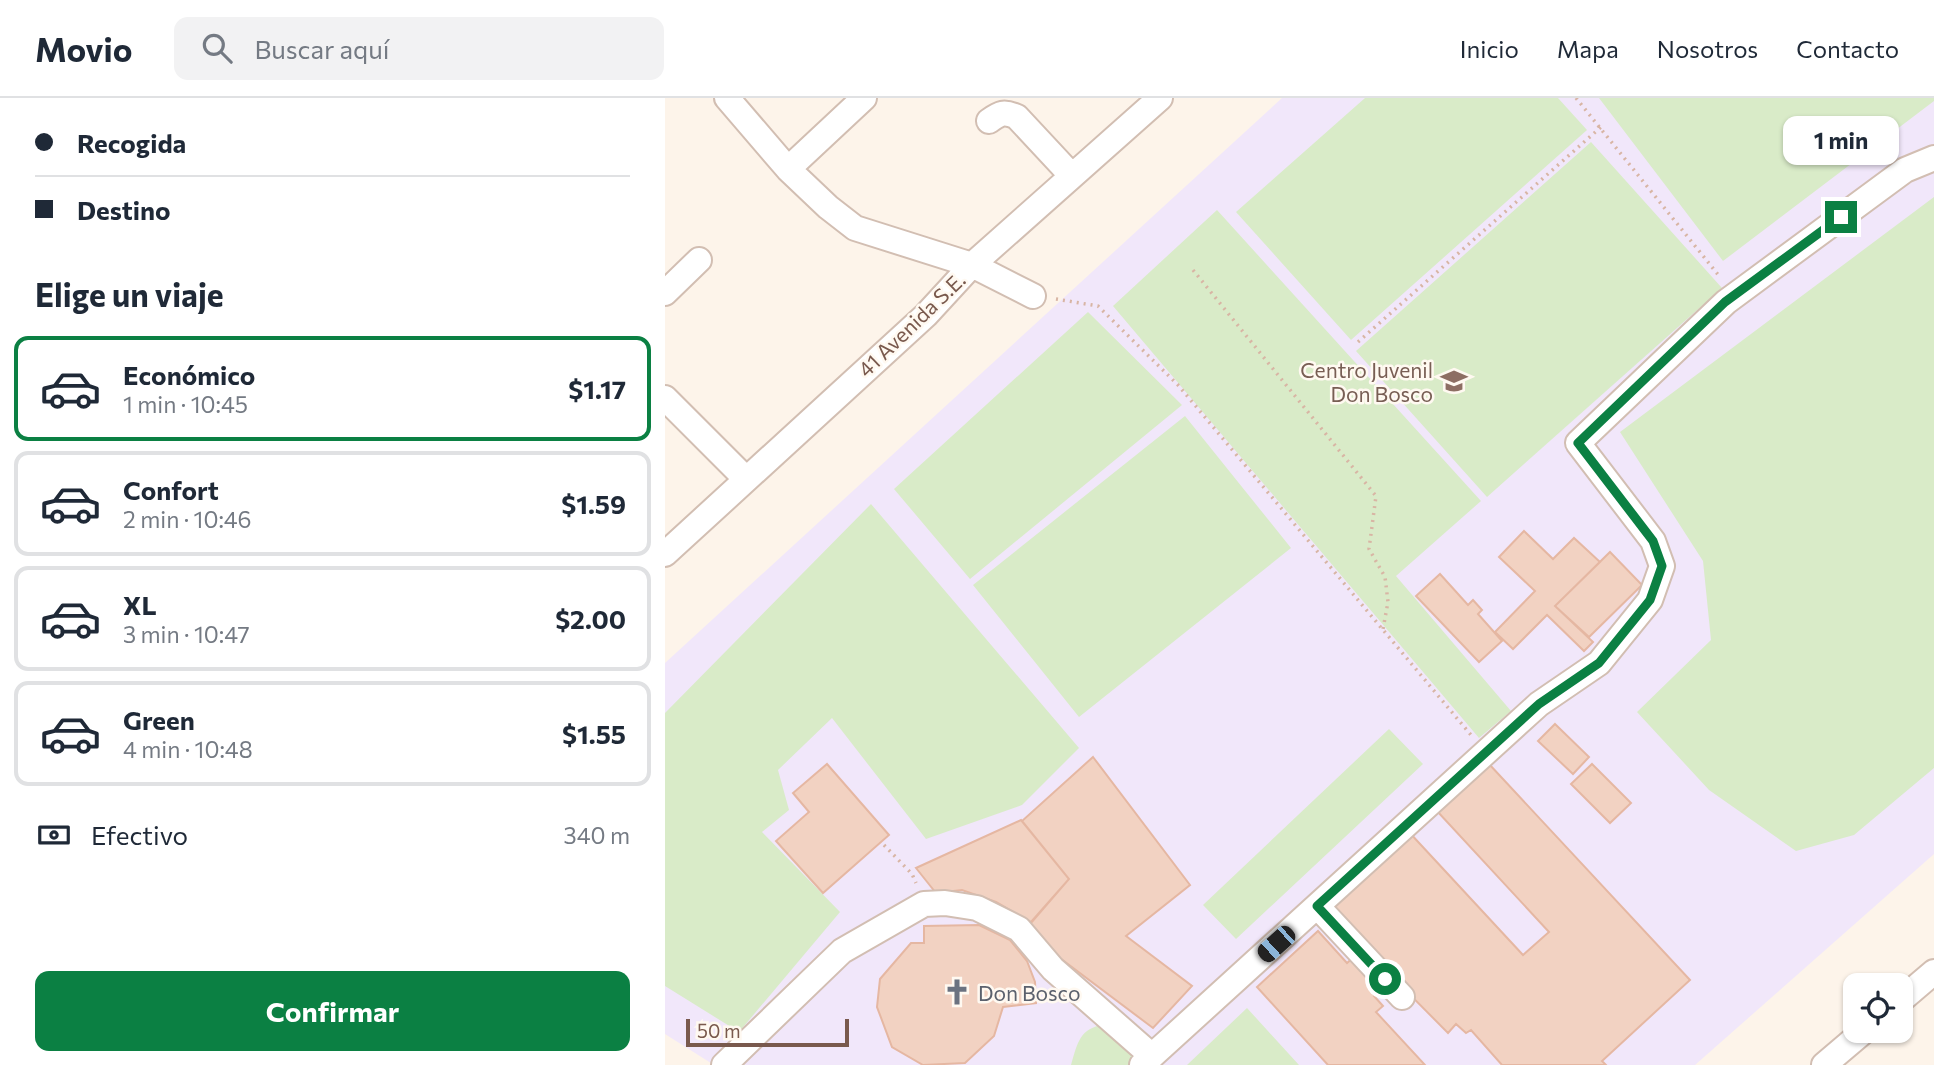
<!DOCTYPE html>
<html lang="es">
<meta charset="utf-8">
<style>
body{margin:0;font-family:Commissioner,sans-serif;background:#f2f2f3;color:#1f2937;height:100vh;display:flex;flex-direction:column;font-size:26px;white-space:nowrap}
*{box-sizing:border-box;margin:0}
p{font-size:23px;color:#747a83}
.icon{flex:none;width:38px;height:38px;fill:none;stroke:currentColor;stroke-width:2;stroke-linecap:round;stroke-linejoin:round}
.map{position:relative;flex:1;overflow:hidden}
.panel{display:flex;flex-direction:column;background:#fff;width:665px}
.panel>*{flex:none}
.banner{display:grid;align-content:center;height:154px;padding:0 35px;background:#fff}
.tools{position:absolute;left:1178px;top:875px;display:grid;gap:14px}
.tools a{display:grid;place-items:center;width:70px;height:70px;border-radius:14px;background:#fff;box-shadow:0 2px 5px #0004;font-size:35px}
.scale{position:absolute;left:21px;bottom:18px;width:163px;box-sizing:border-box;padding-left:7px;border:4px solid #79594d;border-top:0;font-size:19px;line-height:24px;white-space:nowrap;color:#79594d;-webkit-text-stroke:5px #fff9f1;paint-order:stroke}
.end{position:absolute;width:32px;height:32px;margin:-16px;border:9px solid #0b8043;background:#fff;box-shadow:0 0 0 4px #fff}
.from{border-radius:50%}
.bubble{position:absolute;height:49px;border-radius:14px;background:#fff;box-shadow:0 2px 5px #0004;font-size:23px;font-weight:700;line-height:49px;text-align:center}
.car{position:absolute;width:21px;height:42px;margin:-21px -10px;border-radius:9px;box-shadow:0 0 5px 2px #0007;background:linear-gradient(#222 24%,#8ab4d8 0 40%,#222 0 76%,#8ab4d8 0 86%,#222 0)}
.banner b{display:flex;align-items:center;gap:24px;height:66px;font-size:26px}
.banner b+b{border-top:2px solid #e0e1e3}
.banner i{width:18px;height:18px;background:#1f2937}
ul{padding:0;list-style:none}
li{display:flex;align-items:center;gap:21px;height:105px;margin:0 14px 10px;padding:0 21px;border:4px solid #e0e1e3;border-radius:14px}
li div{flex:1}
li b{display:block;font-size:26px}
li em{font-style:normal;font-weight:700}
li.selected{border-color:#0b8043}
li>.icon{width:63px;height:63px;stroke-width:1.5}
h2{padding:0 35px;font-size:32px;line-height:84px}
.pay{display:flex;align-items:center;gap:18px;height:77px;padding:0 35px;font-size:26px}
.pay p{margin-inline-start:auto}
.primary-button{display:flex;gap:14px;margin-top:auto;padding:14px 35px}
.primary-button a{flex:1;height:80px;border-radius:14px;background:#0b8043;color:#fff;font-size:28px;font-weight:700;line-height:80px;text-align:center}
header{display:flex;align-items:center;gap:42px;box-sizing:border-box;height:98px;padding:0 35px;background:#fff;border-bottom:2px solid #e0e1e3}
header strong{font-size:33px}
nav{display:flex;gap:38px;margin-inline-start:auto;font-size:24px}
.search{width:490px;height:63px;background:#f2f2f3;display:flex;align-items:center;gap:18px;box-sizing:border-box;padding:0 24px;border-radius:14px;color:#747a83;font-size:26px}
main{display:flex;flex:1;min-height:0}
.map>svg:first-child{display:block}
</style>
<header>
<strong>Movio</strong>
<div class="search"><svg class="icon" aria-label="search" viewBox="0 0 24 24"><circle cx="10" cy="10" r="6"/><path d="M15 15l6 6"/></svg>Buscar aquí</div>
<nav><a>Inicio</a><a>Mapa</a><a>Nosotros</a><a>Contacto</a></nav>
</header>
<main>
<section class="panel">
<div class="banner">
<b><i class="from"></i>Recogida</b>
<b><i></i>Destino</b>
</div>
<h2>Elige un viaje</h2>
<ul>
<li class="selected"><svg class="icon" aria-label="car" viewBox="0 0 24 24"><path d="M5 17H2v-5l4-1 3-4h7l3 4 3 1v5h-3M9 17h6M6 11h13"/><circle cx="7" cy="17" r="2"/><circle cx="17" cy="17" r="2"/></svg><div><b>Económico</b><p>1 min · 10:45</p></div><em>$1.17</em></li>
<li><svg class="icon" aria-label="car" viewBox="0 0 24 24"><path d="M5 17H2v-5l4-1 3-4h7l3 4 3 1v5h-3M9 17h6M6 11h13"/><circle cx="7" cy="17" r="2"/><circle cx="17" cy="17" r="2"/></svg><div><b>Confort</b><p>2 min · 10:46</p></div><em>$1.59</em></li>
<li><svg class="icon" aria-label="car" viewBox="0 0 24 24"><path d="M5 17H2v-5l4-1 3-4h7l3 4 3 1v5h-3M9 17h6M6 11h13"/><circle cx="7" cy="17" r="2"/><circle cx="17" cy="17" r="2"/></svg><div><b>XL</b><p>3 min · 10:47</p></div><em>$2.00</em></li>
<li><svg class="icon" aria-label="car" viewBox="0 0 24 24"><path d="M5 17H2v-5l4-1 3-4h7l3 4 3 1v5h-3M9 17h6M6 11h13"/><circle cx="7" cy="17" r="2"/><circle cx="17" cy="17" r="2"/></svg><div><b>Green</b><p>4 min · 10:48</p></div><em>$1.55</em></li>
</ul>
<div class="pay"><svg class="icon" aria-label="cash" viewBox="0 0 24 24"><path d="M3 7h18v10H3z"/><circle cx="12" cy="12" r="2"/></svg>Efectivo<p>340 m</p></div>
<div class="primary-button"><a>Confirmar</a></div>
</section>
<div class="map">
<svg width="1269" height="967" viewBox="0 0 1269 967">
<rect width="100%" height="100%" fill="#fdf4ea"/>
<path fill="#f1e7fa" d="M617,0H1269V756L1030,967H49L0,936V565Z"/>
<path fill="#d9ebc8" d="M700,0H893L922,32L686,242L571,114Z
M934,0H1269V3L1058,163Z
M926,44L1057,190L822,399L691,253Z
M1269,99V670L1189,737L1131,753L1044,692L972,614L1046,542L1038,463L955,334Z
M552,112L816,403L731,478L846,613L814,640L448,208Z
M423,214L517,307L305,481L229,391Z
M520,318L626,450L414,619L308,487Z
M206,406L414,650L357,707L261,741L167,620L113,672L124,712L97,734L175,814L74,934L0,888V615Z
M724,631L758,666L571,841L538,807Z
M582,910L634,967H522Z
M440,926L477,960L469,967H406C413,944 414,931 440,926Z"/>
<path fill="#f2d2c2" stroke="#e5b7a2" stroke-width="2" d="M859,433L888,461L909,440L935,464L890,508L928,544L919,553L882,517L848,551L830,534L870,493L834,459Z
M945,454L977,487L924,539L890,508Z
M775,476L803,507L808,502L817,512L813,516L837,543L814,564L751,498Z
M890,626L924,659L908,676L873,643Z
M428,659L525,787L461,838L527,888L488,930L359,833L404,781L357,723Z
M162,666L224,737L158,795L111,743L144,714L128,695Z
M824,666L1025,882L937,963L941,967H837L806,932L801,935L791,926L783,935L659,810L743,733L858,857L884,834L772,713Z
M927,666L966,705L945,725L906,686Z
M356,722L404,781L366,824L331,804L297,792L271,795L251,770Z
M314,827L345,842L362,863L370,884L371,905L338,909L329,938L300,965L258,967L227,949L212,909L215,881L246,845H259V828Z
M653,833L682,865L690,858L719,889L709,898L718,908L711,914L760,967H663L592,889Z"/>
<g fill="none" stroke-linecap="round" stroke-linejoin="round">
<g stroke="#d2beb2" stroke-width="28">
<path id="minor" d="M62,0L123,71L163,109L190,130L307,167L368,198
M324,23C335,15 339,13 352,19L407,78
M123,71L199,0
M0,195L34,162
M0,300L81,381
M0,456L261,217L307,167L495,0
M652,808L737,899
M1236,902L1269,874
M59,967L177,853L259,806L280,805L312,810L354,831L388,871L487,958
M477,967L874,606L934,565L985,502L997,468L988,443L913,345L1061,204L1240,72L1269,60
M1159,967L1199,933"/>
</g>
<path stroke="#d8b5a4" stroke-width="3.5" stroke-dasharray="2 5" stroke-linecap="butt" d="M911,0L1055,179
M528,172L711,398L704,451L720,479L723,504L718,531
M391,201L433,208L513,287L806,637
M693,244L936,29
M219,747L247,776L251,785"/>
<use href="#minor" stroke="#fff" stroke-width="24"/>
</g>
<g fill="none" stroke-linecap="round" stroke-linejoin="round">
<path stroke="#0b8043" stroke-width="9" d="M720,881L652,808L874,606L934,565L985,502L997,468L988,443L913,345L1060,204L1176,119"/>
</g>
<defs>
<g id="school-bare" transform="scale(2.1)"><path d="M0-5L7-2L0 1L-7-2ZM-4 1L0 2.5L4 1V4Q0 6-4 4Z" fill="#8d6e63" stroke="#fff9f1" stroke-width="2.5" paint-order="stroke"/></g>
<g id="church-bare" transform="scale(2.1)"><path d="M-1.2-6h2.4v3.5h3.3v2.4h-3.3V6h-2.4V-.1h-3.3v-2.4h3.3Z" fill="#6b7280" stroke="#fff9f1" stroke-width="2.5" paint-order="stroke"/></g>
</defs>
<g fill-rule="evenodd">
<use href="#school-bare" x="789" y="283"/>
<use href="#church-bare" x="292" y="894"/>
</g>
<g text-anchor="middle" dominant-baseline="central" stroke-width="5" stroke-linejoin="round" paint-order="stroke">
<g font-size="21" fill="#79594d" stroke="#fff9f1">
<text transform="translate(246 226) rotate(-44)">41 Avenida S.E.</text>
</g>
<g font-size="21" fill="#785e54" stroke="#fff9f1" text-anchor="end">
<text x="768" y="271">Centro Juvenil<tspan x="768" dy="24">Don Bosco</tspan></text>
</g>
<g font-size="21" fill="#5b616d" stroke="#fff9f1" text-anchor="start">
<text x="313" y="894">Don Bosco</text>
</g>
</g>
</svg>
<div class="tools">
<a><svg class="icon" aria-label="locate" viewBox="0 0 24 24"><circle cx="12" cy="12" r="6"/><path d="M12 2v4M12 18v4M2 12h4M18 12h4"/></svg></a>
</div>
<div class="scale">50 m</div>
<i class="end from" style="left:720px;top:881px"></i>
<i class="end" style="left:1176px;top:119px"></i>
<div class="bubble" style="left:1118px;top:18px;width:116px">1 min</div>
<i class="car" style="left:611px;top:846px;rotate:228deg"></i>
</div>
</main>
